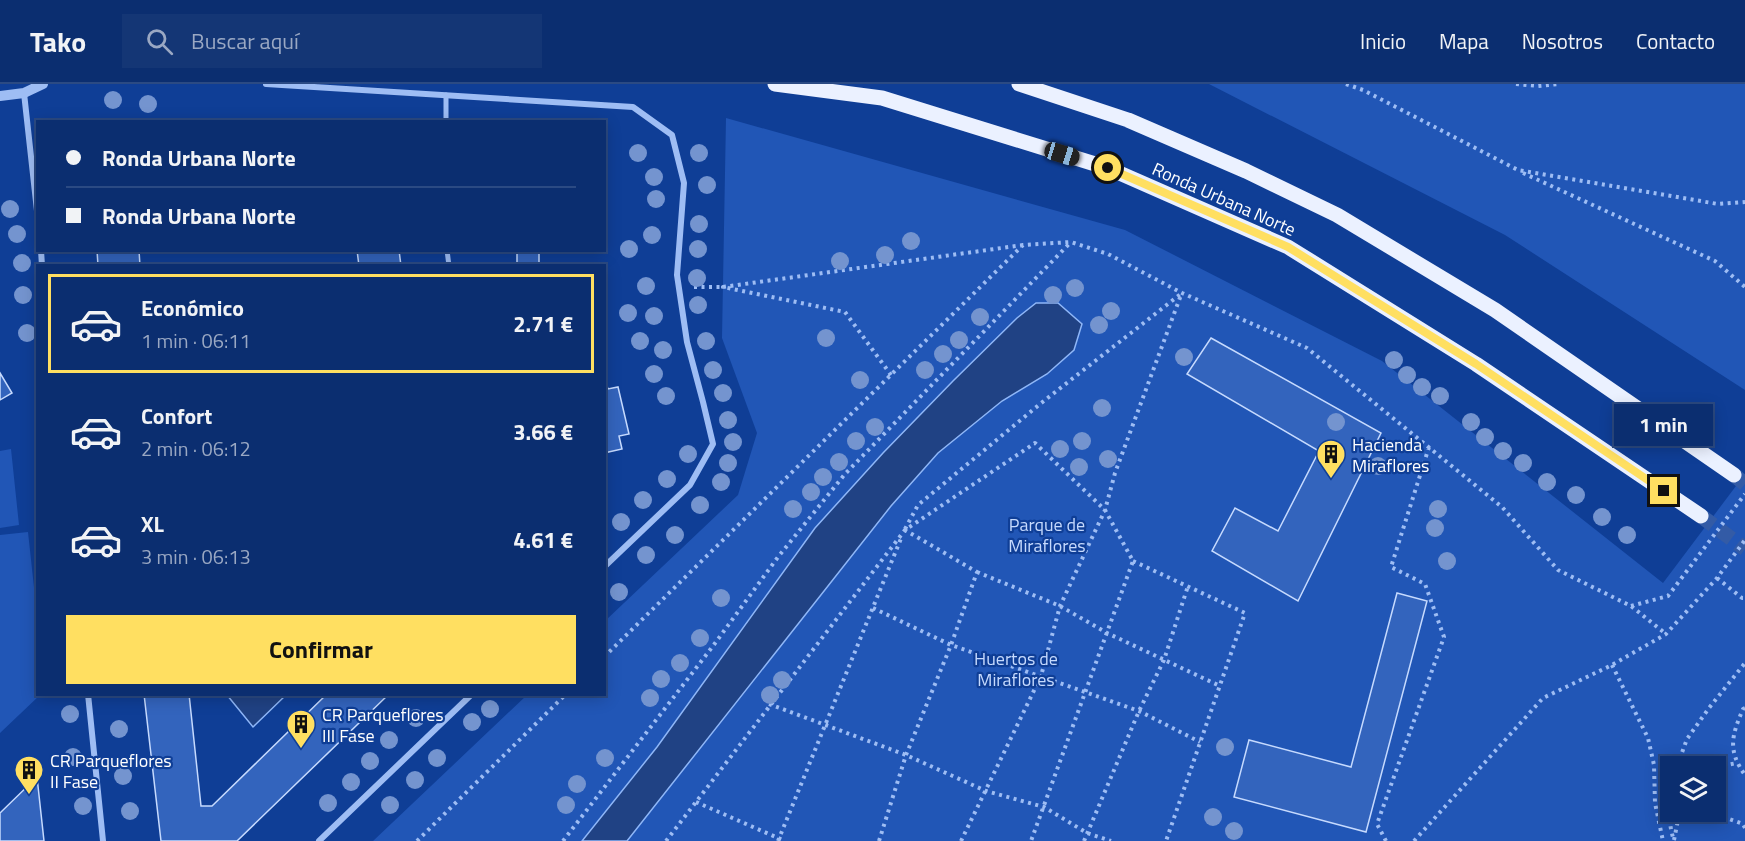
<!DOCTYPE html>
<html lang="es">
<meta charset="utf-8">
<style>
body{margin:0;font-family:"Titillium Web",sans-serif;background:#143675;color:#f1f3f6;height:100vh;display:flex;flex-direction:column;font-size:22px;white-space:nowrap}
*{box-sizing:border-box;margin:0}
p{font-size:20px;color:#9aa8c3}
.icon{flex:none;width:33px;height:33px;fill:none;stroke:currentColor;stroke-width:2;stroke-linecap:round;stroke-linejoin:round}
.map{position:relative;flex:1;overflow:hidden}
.sheet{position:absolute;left:36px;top:180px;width:570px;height:432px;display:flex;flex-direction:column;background:#0b2e70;border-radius:0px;box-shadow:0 3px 15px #0003,0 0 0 2px #2b4a83}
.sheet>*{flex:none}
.banner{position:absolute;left:36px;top:36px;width:570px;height:132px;border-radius:0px;box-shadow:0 3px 15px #0003,0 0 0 2px #2b4a83;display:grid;align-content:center;height:132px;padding:0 30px;background:#0b2e70}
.tools{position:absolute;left:1660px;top:672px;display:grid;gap:12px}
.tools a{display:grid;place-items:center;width:66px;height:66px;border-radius:0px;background:#0b2e70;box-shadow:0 3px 15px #0003,0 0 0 2px #2b4a83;font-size:30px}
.end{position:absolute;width:27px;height:27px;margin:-14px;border:8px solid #ffdf61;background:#111;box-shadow:0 0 0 3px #111}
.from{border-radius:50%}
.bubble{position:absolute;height:42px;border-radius:0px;background:#0b2e70;box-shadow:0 3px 15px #0003,0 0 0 2px #2b4a83;font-size:20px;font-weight:700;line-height:42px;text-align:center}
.car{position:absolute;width:18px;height:36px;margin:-18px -9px;border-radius:8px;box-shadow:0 0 4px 2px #0007;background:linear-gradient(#222 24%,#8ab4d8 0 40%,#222 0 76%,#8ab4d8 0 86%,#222 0)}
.banner b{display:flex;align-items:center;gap:21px;height:57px;font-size:22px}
.banner b+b{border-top:2px solid #2b4a83}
.banner i{width:15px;height:15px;background:#f1f3f6}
ul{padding:10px 0 0;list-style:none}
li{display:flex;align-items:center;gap:18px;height:99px;margin:0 12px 9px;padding:0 18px;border:3px solid transparent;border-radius:0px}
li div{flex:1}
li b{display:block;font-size:22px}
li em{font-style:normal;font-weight:700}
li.current{border-color:#ffdf61}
li>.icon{width:54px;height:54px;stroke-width:1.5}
.button{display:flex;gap:12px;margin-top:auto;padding:12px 30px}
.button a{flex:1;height:69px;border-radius:0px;background:#ffdf61;color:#111;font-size:24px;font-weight:700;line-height:69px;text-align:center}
header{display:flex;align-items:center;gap:36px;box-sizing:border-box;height:84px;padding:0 30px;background:#0b2e70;border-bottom:2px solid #2b4a83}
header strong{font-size:28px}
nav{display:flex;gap:33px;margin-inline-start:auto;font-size:21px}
.search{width:420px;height:54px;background:#143675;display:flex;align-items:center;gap:15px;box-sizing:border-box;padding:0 21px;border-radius:0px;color:#9aa8c3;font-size:22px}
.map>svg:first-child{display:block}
</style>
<header>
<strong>Tako</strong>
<div class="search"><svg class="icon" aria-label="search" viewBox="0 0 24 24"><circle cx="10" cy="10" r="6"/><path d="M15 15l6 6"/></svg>Buscar aquí</div>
<nav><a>Inicio</a><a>Mapa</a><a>Nosotros</a><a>Contacto</a></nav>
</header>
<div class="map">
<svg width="1745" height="757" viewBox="0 0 1745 757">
<rect width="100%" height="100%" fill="#0f3e96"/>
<path fill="#2156b6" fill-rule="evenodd" d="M1209,0H1745V306L1505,151Z
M726,34L1125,146L1382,277L1663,499L1745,390V757H373L527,611L604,610L605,537L738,411L757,349L722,254ZM1671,682H1716V728H1671Z
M11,365L19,441L0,444V367Z
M28,448L37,531L38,610L40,611L0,649V451Z"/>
<path fill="#204284" stroke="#8fb7f8" stroke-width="1.5" d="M1036,219H1058L1082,240L1074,266L1047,290L1002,317L938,369L891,422L627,757H582L657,663L815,444L883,369L953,297L1017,234Z
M286,611L253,643L227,611L228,610Z"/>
<path fill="#3364bd" stroke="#c6dafe" stroke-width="1.5" d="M97,166H139L140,182H98Z
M357,166H399L401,182H359Z
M517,166H539V182H517Z
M1211,254L1381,349L1298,517L1212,467L1235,424L1278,447L1319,367L1187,290Z
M0,289L12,309L0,316Z
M604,293L608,305L618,303L629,350L619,352L622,365L604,369Z
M1397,509L1427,517L1366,748L1234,713L1249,656L1351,683Z
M144,610H189L201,722H212L327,610H389L237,757H161Z
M37,693L44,757H0V729Z"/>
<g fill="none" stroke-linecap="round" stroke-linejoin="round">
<path stroke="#335ba6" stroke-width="15" stroke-dasharray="15 8" stroke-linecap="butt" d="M1734,391L1745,400
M1701,432L1745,465"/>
<path stroke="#9ebdf4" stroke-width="4" stroke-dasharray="3 4.5" stroke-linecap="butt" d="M1346,0L1363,6L1518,86L1718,120L1745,118
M1516,0L1538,2L1558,0
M1523,89L1715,177L1745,203
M694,203H723
M891,291L845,228L723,203L1023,161
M905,445L918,421L1040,320L1182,209
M1133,477L1245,529L1166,757
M977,488L1060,522L1107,549L1220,602
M1717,494L1742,514H1745
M873,524L951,561L1139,627L1200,658
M604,573L1023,161L1071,158L1108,170L1182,209L1307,264L1502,423L1558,486L1631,522L1666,550
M1612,581L1648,654L1654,681L1655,719L1663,757
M769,620L906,671L986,707L1044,723L1087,749L1111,757
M1745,624L1743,625C1732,651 1727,666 1745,691
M1677,682L1687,655L1709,624L1745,579
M1716,683L1737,679
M1671,705C1667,723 1669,740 1674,757
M696,718L785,757
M1709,728L1743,740L1745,744
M1674,756L1678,736L1695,728
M417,757L566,610
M563,757L713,562L778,473L845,390L1071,158
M666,757L905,446L1035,359L1105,426L1133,477L1031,757
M778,757L902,452
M879,757L906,671L951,561L977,488L905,446
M961,757L1041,592L1060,522L1105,426L1115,389L1181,211
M1084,757L1139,627L1164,576L1188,502
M1386,757L1377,740L1444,553L1425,500L1391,483L1429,363
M1414,757L1543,614L1612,581L1666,550L1717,494L1745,456"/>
<path stroke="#9ebdf4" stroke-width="5" d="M446,38V11
M447,166L449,182"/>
<path stroke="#9ebdf4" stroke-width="6" d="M266,0L633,23L672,51L684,99L677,191L687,258L703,318L713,360L690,401L604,483
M24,9L38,136
M41,166L42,182
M88,610L103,757
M319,757L472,610"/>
<path stroke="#9ebdf4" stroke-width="10" d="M0,12L24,9L43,0"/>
<path stroke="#ebf1ff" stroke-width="15" d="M775,0L882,14L1108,84L1288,163L1476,280L1701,432
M1019,0L1128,36L1246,87L1337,131L1495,226L1734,391"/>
<path stroke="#9ebdf4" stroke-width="4" stroke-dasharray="3 4.5" stroke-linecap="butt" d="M1631,522L1668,512L1745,410"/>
</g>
<g fill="#7494cf">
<circle cx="113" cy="16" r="9"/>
<circle cx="148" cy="20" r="9"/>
<circle cx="638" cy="69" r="9"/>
<circle cx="699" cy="69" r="9"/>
<circle cx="654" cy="93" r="9"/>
<circle cx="707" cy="101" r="9"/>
<circle cx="656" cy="115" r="9"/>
<circle cx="10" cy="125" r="9"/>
<circle cx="699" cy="140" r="9"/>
<circle cx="17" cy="150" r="9"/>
<circle cx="652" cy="151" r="9"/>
<circle cx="911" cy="157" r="9"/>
<circle cx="629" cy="165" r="9"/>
<circle cx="698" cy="165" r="9"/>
<circle cx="885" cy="171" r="9"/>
<circle cx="840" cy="177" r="9"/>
<circle cx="22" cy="179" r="9"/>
<circle cx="697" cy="194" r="9"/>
<circle cx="646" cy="202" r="9"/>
<circle cx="1075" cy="204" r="9"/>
<circle cx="23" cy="211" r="9"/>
<circle cx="1053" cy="211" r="9"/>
<circle cx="698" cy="221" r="9"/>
<circle cx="1111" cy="227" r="9"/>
<circle cx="628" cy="229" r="9"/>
<circle cx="654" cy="232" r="9"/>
<circle cx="980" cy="233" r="9"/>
<circle cx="1099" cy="241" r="9"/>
<circle cx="27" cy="249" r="9"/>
<circle cx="826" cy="254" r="9"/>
<circle cx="959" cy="256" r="9"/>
<circle cx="640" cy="257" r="9"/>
<circle cx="706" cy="257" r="9"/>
<circle cx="663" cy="266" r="9"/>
<circle cx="943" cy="270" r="9"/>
<circle cx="1184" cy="273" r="9"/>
<circle cx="1394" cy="276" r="9"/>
<circle cx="713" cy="286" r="9"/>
<circle cx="925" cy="286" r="9"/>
<circle cx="654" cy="290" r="9"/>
<circle cx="1407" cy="291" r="9"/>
<circle cx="860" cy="296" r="9"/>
<circle cx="1422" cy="303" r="9"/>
<circle cx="723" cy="309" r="9"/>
<circle cx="666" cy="312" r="9"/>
<circle cx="1440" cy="312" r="9"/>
<circle cx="1102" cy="324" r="9"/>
<circle cx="728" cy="336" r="9"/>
<circle cx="1336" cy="338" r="9"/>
<circle cx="1471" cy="338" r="9"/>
<circle cx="875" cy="343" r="9"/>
<circle cx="1485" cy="353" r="9"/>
<circle cx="856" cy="357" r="9"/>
<circle cx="1082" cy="357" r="9"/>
<circle cx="733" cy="358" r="9"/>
<circle cx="1060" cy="365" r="9"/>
<circle cx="1503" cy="367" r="9"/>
<circle cx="688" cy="370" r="9"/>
<circle cx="1108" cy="375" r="9"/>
<circle cx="839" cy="378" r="9"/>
<circle cx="728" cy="379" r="9"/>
<circle cx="1523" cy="379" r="9"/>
<circle cx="1378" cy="382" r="9"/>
<circle cx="1079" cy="383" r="9"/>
<circle cx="823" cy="393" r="9"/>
<circle cx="667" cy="395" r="9"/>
<circle cx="721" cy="398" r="9"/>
<circle cx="1547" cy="398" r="9"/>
<circle cx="811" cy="408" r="9"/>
<circle cx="1576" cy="411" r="9"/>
<circle cx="643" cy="416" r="9"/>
<circle cx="700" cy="421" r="9"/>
<circle cx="793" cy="425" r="9"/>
<circle cx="1438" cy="425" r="9"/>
<circle cx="1602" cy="433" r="9"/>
<circle cx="621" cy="438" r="9"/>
<circle cx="1435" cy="444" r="9"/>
<circle cx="675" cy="451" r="9"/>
<circle cx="1627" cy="451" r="9"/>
<circle cx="646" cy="471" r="9"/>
<circle cx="1447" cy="477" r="9"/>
<circle cx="619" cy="508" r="9"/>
<circle cx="721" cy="514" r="9"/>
<circle cx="700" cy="554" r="9"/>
<circle cx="680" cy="579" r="9"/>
<circle cx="661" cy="595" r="9"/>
<circle cx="782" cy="596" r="9"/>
<circle cx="770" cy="611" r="9"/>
<circle cx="650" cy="614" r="9"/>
<circle cx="490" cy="625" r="9"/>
<circle cx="70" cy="630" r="9"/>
<circle cx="416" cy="634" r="9"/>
<circle cx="472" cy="638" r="9"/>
<circle cx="119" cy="645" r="9"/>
<circle cx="389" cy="656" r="9"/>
<circle cx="1225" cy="663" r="9"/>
<circle cx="73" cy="673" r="9"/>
<circle cx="437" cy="674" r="9"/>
<circle cx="605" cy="674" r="9"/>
<circle cx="370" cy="677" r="9"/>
<circle cx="123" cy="692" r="9"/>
<circle cx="415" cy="696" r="9"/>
<circle cx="351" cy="698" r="9"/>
<circle cx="577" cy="700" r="9"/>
<circle cx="328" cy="719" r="9"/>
<circle cx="390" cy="721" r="9"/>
<circle cx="566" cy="721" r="9"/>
<circle cx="83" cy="722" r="9"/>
<circle cx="130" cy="727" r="9"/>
<circle cx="1213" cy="733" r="9"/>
<circle cx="1234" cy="747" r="9"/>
</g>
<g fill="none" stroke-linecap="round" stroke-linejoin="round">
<path stroke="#ffdf61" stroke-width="8" d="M1108,84L1288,163L1476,280L1664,407"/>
</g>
<defs>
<g id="building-pin" transform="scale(1.5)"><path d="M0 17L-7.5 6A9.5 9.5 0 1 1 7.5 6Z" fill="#ffdf61" stroke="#0f3e96"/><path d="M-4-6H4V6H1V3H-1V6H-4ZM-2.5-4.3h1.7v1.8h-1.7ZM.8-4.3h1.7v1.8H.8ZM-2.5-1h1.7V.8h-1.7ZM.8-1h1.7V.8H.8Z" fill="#111"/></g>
</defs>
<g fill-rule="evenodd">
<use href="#building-pin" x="1331" y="370"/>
<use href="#building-pin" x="301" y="640"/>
<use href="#building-pin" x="29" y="686"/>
</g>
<g text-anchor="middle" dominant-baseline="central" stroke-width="4.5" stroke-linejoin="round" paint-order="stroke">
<g font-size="18" fill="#fff" stroke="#0f3e96">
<text transform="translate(1224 115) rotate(24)">Ronda Urbana Norte</text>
</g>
<g font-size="18" fill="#fff" stroke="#0f3e96" text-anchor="start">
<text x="1352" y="360">Hacienda<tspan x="1352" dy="21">Miraflores</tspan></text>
<text x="322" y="630">CR Parqueflores<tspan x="322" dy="21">III Fase</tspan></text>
<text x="50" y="676">CR Parqueflores<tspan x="50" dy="21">II Fase</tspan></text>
</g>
<g font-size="18" fill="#c6dafe" stroke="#0f3e96">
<text x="1047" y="440">Parque de<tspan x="1047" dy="21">Miraflores</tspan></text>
<text x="1016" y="574">Huertos de<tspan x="1016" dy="21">Miraflores</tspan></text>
</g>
</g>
</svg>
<div class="tools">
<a><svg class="icon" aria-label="layers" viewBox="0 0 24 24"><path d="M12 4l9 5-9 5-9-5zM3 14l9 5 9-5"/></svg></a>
</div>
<i class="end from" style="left:1108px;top:84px"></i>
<i class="end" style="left:1664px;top:407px"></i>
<div class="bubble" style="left:1614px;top:320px;width:99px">1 min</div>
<i class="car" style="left:1062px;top:70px;rotate:107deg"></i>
<div class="banner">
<b><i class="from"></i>Ronda Urbana Norte</b>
<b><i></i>Ronda Urbana Norte</b>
</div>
<section class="sheet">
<ul>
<li class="current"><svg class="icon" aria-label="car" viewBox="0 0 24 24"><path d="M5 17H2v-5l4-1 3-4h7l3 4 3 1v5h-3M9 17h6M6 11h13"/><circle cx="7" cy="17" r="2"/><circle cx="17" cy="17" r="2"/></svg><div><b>Económico</b><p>1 min · 06:11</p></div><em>2.71 €</em></li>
<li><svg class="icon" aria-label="car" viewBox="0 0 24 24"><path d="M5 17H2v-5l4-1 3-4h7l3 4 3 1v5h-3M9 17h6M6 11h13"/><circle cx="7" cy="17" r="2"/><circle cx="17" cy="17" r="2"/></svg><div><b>Confort</b><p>2 min · 06:12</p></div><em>3.66 €</em></li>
<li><svg class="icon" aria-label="car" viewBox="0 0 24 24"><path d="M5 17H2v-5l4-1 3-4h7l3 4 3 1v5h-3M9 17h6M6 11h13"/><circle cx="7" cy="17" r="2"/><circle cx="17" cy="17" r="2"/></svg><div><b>XL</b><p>3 min · 06:13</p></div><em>4.61 €</em></li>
</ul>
<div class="button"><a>Confirmar</a></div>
</section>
</div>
